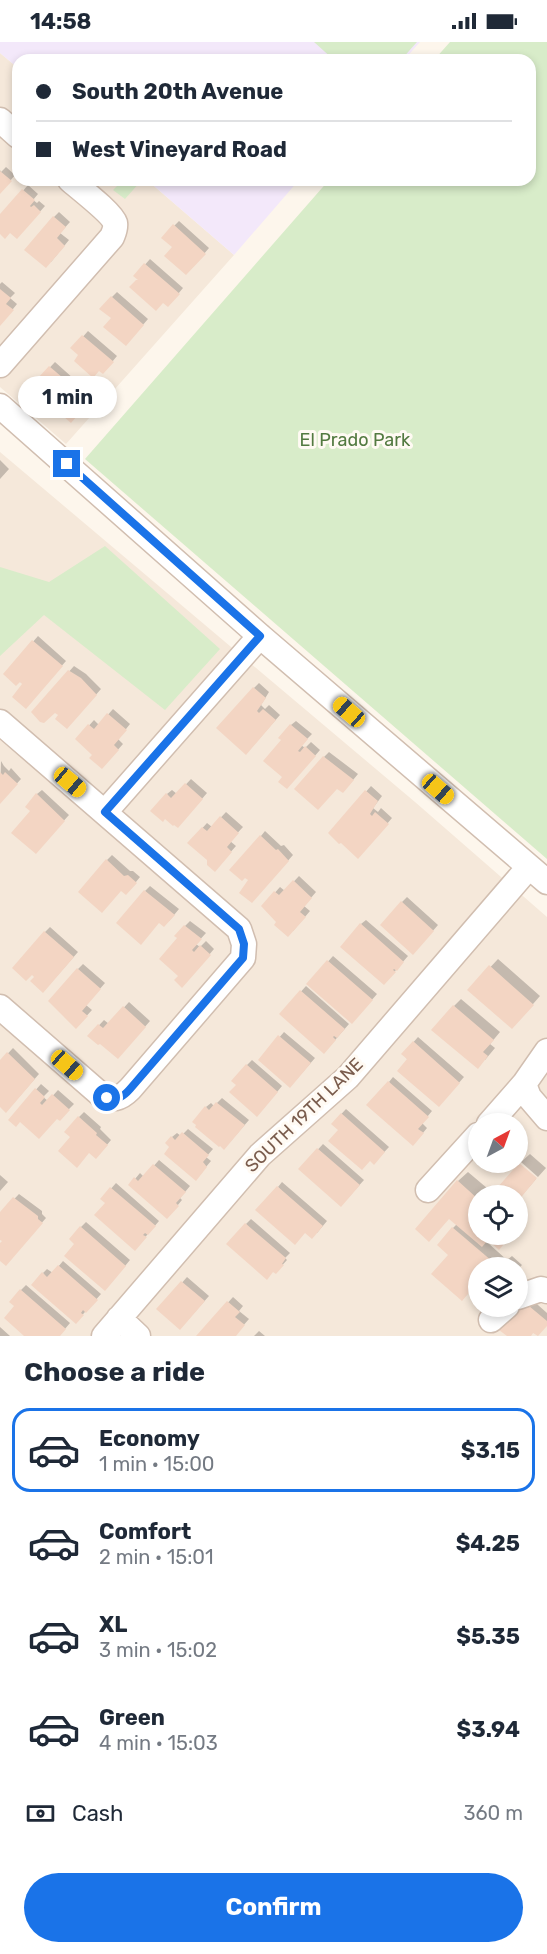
<!DOCTYPE html>
<meta charset="utf-8">
<style>
body{margin:0;font-family:Rubik,sans-serif;background:#f6f6f7;color:#1f2937;height:100vh;display:flex;flex-direction:column;font-size:22px;white-space:nowrap}
*{box-sizing:border-box;margin:0}
p{font-size:20px;color:#747a83}
.icon{flex:none;width:33px;height:33px;fill:none;stroke:currentColor;stroke-width:2;stroke-linecap:round;stroke-linejoin:round}
.map{position:relative;height:1294px;overflow:hidden}
.panel{display:flex;flex-direction:column;background:#fff;flex:1}
.panel>*{flex:none}
.banner{position:absolute;left:12px;top:12px;width:524px;height:132px;border-radius:18px;box-shadow:0 3px 9px #0003;display:grid;align-content:center;height:132px;padding:0 24px;background:#fff}
.needle{width:39px;rotate:41deg}
.tools{position:absolute;left:468px;top:1071px;display:grid;gap:12px}
.tools a{display:grid;place-items:center;width:60px;height:60px;border-radius:50%;background:#fff;box-shadow:0 3px 9px #0003;font-size:30px}
.end{position:absolute;width:27px;height:27px;margin:-14px;border:8px solid #1a73e8;background:#fff;box-shadow:0 0 0 3px #fff}
.from{border-radius:50%}
.bubble{position:absolute;height:42px;border-radius:21px;background:#fff;box-shadow:0 3px 9px #0003;font-size:20px;font-weight:700;line-height:42px;text-align:center}
.car{position:absolute;width:18px;height:36px;margin:-18px -9px;border-radius:8px;box-shadow:0 0 4px 2px #0007;background:linear-gradient(#f5c518 24%,#345 0 40%,#f5c518 0 76%,#345 0 86%,#f5c518 0)}
.banner b{display:flex;align-items:center;gap:21px;height:57px;font-size:22px}
.banner b+b{border-top:2px solid #e0e1e3}
.banner i{width:15px;height:15px;background:#1f2937}
ul{padding:0;list-style:none}
li{display:flex;align-items:center;gap:18px;height:84px;margin:0 12px 9px;padding:0 12px;border:3px solid transparent;border-radius:18px}
li div{flex:1}
li b{display:block;font-size:22px}
li em{font-style:normal;font-weight:700}
li.selected{border-color:#1a73e8}
li>.icon{width:54px;height:54px;stroke-width:1.5}
h2{padding:0 24px;font-size:27px;line-height:72px}
.pay{display:flex;align-items:center;gap:15px;height:66px;padding:0 24px;font-size:22px}
.pay p{margin-inline-start:auto}
.action{display:flex;gap:12px;margin-top:auto;padding:12px 24px}
.action a{flex:1;height:69px;border-radius:36px;background:#1a73e8;color:#fff;font-size:24px;font-weight:700;line-height:69px;text-align:center}
.status{display:flex;justify-content:space-between;align-items:center;height:42px;padding:0 30px;background:#fff;direction:ltr}
.status svg{height:16px;fill:currentColor}
.map>svg:first-child{display:block}
</style>
<div class="status"><b>14:58</b><svg viewBox="0 0 49 12"><path d="M0 12V9h3v3zM5 12V6h3v6zM10 12V3h3v9zM15 12V0h3v12zM26 1h20v11H26zM47 4h2v5h-2z"/></svg></div>
<div class="map">
<svg width="547" height="1294" viewBox="0 0 547 1294">
<rect width="100%" height="100%" fill="#fdf6ec"/>
<path fill="#f5e8da" fill-rule="evenodd" d="M0,11L18,26V138H147L234,213L66,402L0,345Z
M0,410L415,760L547,875V1294H0ZM478,1082H518V1120H478ZM478,1154H518V1192H478ZM478,1226H518V1264H478Z"/>
<path fill="#f3e8fa" d="M0,0H420L404,18H18V26L0,11Z
M147,138H299L234,213Z"/>
<path fill="#d8ecc9" d="M314,0H417L401,18H334Z
M450,0H547V817L85,417L329,138H530V18H434Z
M113,138H140L141,139L125,157L113,148L118,143Z
M105,504L220,607L165,668L44,573L0,614V525L49,540Z"/>
<path fill="#0003" d="M6,125L15,133L0,151V128L1,130Z
M28,143L38,152L33,158L37,161L39,159L45,164L21,191L0,190V175Z
M59,170L70,180L60,191L69,198L51,220L54,175Z
M179,179L209,206L191,227L174,205V184Z
M150,217L183,246L173,258L131,245L139,237L135,234Z
M2,240L15,251L10,256L17,262L0,283V242Z
M117,250L148,277L130,298L113,276L101,266Z
M88,289L117,314L107,326L99,327L73,306Z
M55,320L93,354L75,374L53,359L47,342L40,336Z
M0,418L9,427L0,437Z
M38,594L66,619L30,660L24,642L5,632Z
M74,624L86,632L101,647L72,680L55,669L33,670Z
M259,641L269,650L261,663L265,667L269,663L280,673L251,706L254,646Z
M113,667L130,682L118,697L123,702L107,720L94,713L77,697L94,678L99,683Z
M296,679L312,692L301,703L305,706L311,700L320,708L292,740L284,735L283,698L291,683Z
M329,710L358,732L348,744L338,745L324,715Z
M1,719L4,724L9,729L11,726L21,737L0,760Z
M191,737L207,751L183,779L167,752L172,748L177,752Z
M371,744L382,754L373,766L378,770L381,766L392,776L363,810L330,791Z
M42,748L69,773L40,805L32,769L37,752Z
M226,770L243,785L230,799L236,804L219,823L208,818L189,801L207,781L212,785Z
M265,789L281,804L284,803L293,813L257,854L250,838L261,794Z
M112,813L130,829H133L140,835L131,846L121,847L107,818Z
M299,834L316,850L304,864L310,869L293,889L278,880L263,864L280,845L285,849Z
M150,844L179,867L169,879L145,849Z
M407,855L438,883L418,906L402,860Z
M366,878L408,914L389,936L361,882Z
M190,879L206,891L196,902L200,905L206,899L214,907L187,939L179,896L185,884Z
M50,885L78,910L48,944L36,935L45,890Z
M333,914L377,952L357,975L308,942Z
M498,917L540,954L519,978L469,948Z
M83,922L105,941L86,963L92,968L81,980L78,927Z
M306,944L349,982L329,1005L281,972Z
M461,957L500,990L490,1002L495,1006L485,1018L454,964Z
M129,960L150,979L123,1010L89,994L104,978L109,982Z
M284,990L315,1016L295,1039L260,1018Z
M418,995L464,1035L443,1059L403,1012Z
M13,1006L39,1032L11,1064L0,1063V1020Z
M252,1018L282,1044L262,1068L238,1042L247,1023Z
M393,1035L432,1069L422,1081L427,1086L418,1097L389,1040Z
M41,1042L49,1049L43,1055L48,1059L58,1048L74,1062L59,1077L57,1075L20,1079L10,1077Z
M222,1056L249,1078L229,1101L206,1065L211,1061L214,1064Z
M346,1067L389,1105L374,1121L333,1081Z
M84,1070L101,1085L100,1087L111,1098L101,1110L89,1109L72,1095L79,1075Z
M188,1087L213,1107L206,1115L211,1119L200,1132L172,1095L177,1091L181,1094Z
M323,1102L364,1138L346,1158L300,1127Z
M530,1112L546,1126L538,1135L521,1120Z
M159,1118L190,1144L180,1156L182,1158L172,1170L130,1143L140,1131L144,1135Z
M468,1130L494,1152L536,1137L518,1158V1154H478V1192L507,1218L512,1214L522,1223L518,1227V1226H478V1246L450,1212L453,1186L457,1182L458,1139Z
M0,1133L8,1140L0,1149Z
M282,1140L327,1179L317,1191L278,1145Z
M116,1141L159,1179L135,1207L107,1161L102,1157Z
M19,1152L42,1169V1172L46,1176L10,1217H0V1205L4,1199L0,1196V1172Z
M251,1177L290,1211L285,1216L287,1218L276,1230L246,1182Z
M86,1180L130,1218L110,1242L76,1202L81,1185Z
M63,1219L101,1252L76,1280L43,1231L47,1227L53,1231Z
M187,1235L209,1254L185,1281L159,1267Z
M26,1243L70,1281L59,1294H27L6,1276L16,1264L21,1248Z
M233,1255L243,1264L239,1269L249,1277L234,1294H198Z
M529,1255L547,1271V1283L534,1289L530,1294H509L501,1287Z
M0,1285L10,1294H0Z
M259,1289L265,1294H254Z"/>
<path fill="#f3d5c3" d="M0,129L12,139L0,152Z
M22,147L35,158L30,164L31,165L34,163L41,170L17,197L10,191L5,197L0,192V172Z
M53,174L66,185L57,196L65,204L46,226L24,208Z
M173,182L206,212L186,233L164,214L172,205L161,196Z
M144,221L180,252L168,265L163,261L156,269L129,245L136,238H138L133,234Z
M0,247L11,256L6,262L14,268L0,284Z
M111,254L144,283L126,304L103,285L111,276L99,267Z
M82,293L114,320L103,332L99,329L93,336L74,319L78,313L70,306Z
M49,324L90,359L71,381L48,361L51,359L39,348L44,342L38,336Z
M32,598L63,624L26,667L12,655L22,642L20,640L16,644L3,632Z
M68,628L81,636L97,653L67,687L55,677L58,673L55,671L44,681L40,680L31,670Z
M253,645L266,656L257,669L259,671L263,667L276,678L246,713L216,686Z
M107,671L127,688L114,703L119,708L102,727L89,716L92,713L75,697L88,682L94,687Z
M290,682L308,697L298,709L300,710L305,704L316,714L287,747L278,740L282,735L263,719L281,698L278,696Z
M323,714L354,738L343,751L337,747L318,768L294,747Z
M0,730L3,733L5,730L18,742L0,762Z
M185,741L203,757L178,786L174,783L173,784L165,777L163,780L150,769L166,751L171,756Z
M365,748L378,759L370,772L372,774L375,770L389,782L358,817L341,801L339,802L328,791Z
M36,751L65,779L36,812L11,791L30,769L25,765Z
M220,774L239,791L227,805L232,810L215,830L207,823V818L187,801L202,785L207,789Z
M260,793L276,808L278,807L289,819L252,861L239,851L248,838L245,836L242,839L229,828Z
M106,817L124,834L128,833L137,841L126,853L121,849L102,871L78,850Z
M293,838L312,856L300,870L306,875L288,895L274,883L276,880L261,864L274,849L279,853Z
M144,848L175,873L164,885L159,881L141,903L116,881Z
M401,859L434,889L413,913L380,883Z
M360,881L404,920L397,929L394,927L393,928L396,930L384,943L340,905Z
M184,883L202,897L192,908L194,910L200,903L211,913L182,946L174,938L178,934L159,917L177,896L174,894Z
M44,889L74,915L43,951L30,939L34,935L32,933L26,939L12,926Z
M327,918L373,958L352,982L306,942Z
M489,923L534,963L512,987L467,948Z
M77,926L101,947L82,969L88,974L76,987L48,959Z
M300,948L345,987L337,996L334,994L333,995L336,998L324,1012L279,972Z
M453,963L494,998L483,1010L488,1014L478,1027L431,988Z
M123,964L146,985L118,1017L100,1002L98,1003L87,994L98,982L103,986Z
M278,993L311,1021L290,1046L258,1018Z
M413,999L460,1041L439,1065L397,1029L407,1017L401,1012Z
M7,1010L35,1037L6,1071L0,1065V1018Z
M246,1022L278,1050L257,1075L229,1050L236,1043L231,1039Z
M388,1039L429,1075L418,1087L424,1091L413,1104L366,1063Z
M35,1046L45,1055L40,1061L42,1063L52,1052L70,1068L60,1079L57,1077L39,1097L20,1080L16,1085L8,1078Z
M216,1060L245,1083L224,1108L220,1104L219,1105L195,1085L196,1083L192,1080L205,1064L209,1068Z
M341,1071L385,1110L374,1123L370,1119L362,1128L328,1099L338,1088L331,1082Z
M78,1074L97,1091L96,1093L108,1103L96,1117L89,1111L77,1126L58,1109L70,1095L64,1090Z
M182,1090L209,1113L203,1120L207,1125L196,1139L164,1112L169,1105L165,1101L171,1094L175,1098Z
M317,1106L360,1143L341,1165L298,1127Z
M519,1121L537,1136L518,1159V1154H490Z
M153,1122L186,1150L176,1161L179,1164L167,1177L128,1143L134,1135L138,1139Z
M457,1138L478,1157V1192H512L499,1208L488,1198L482,1205L449,1177L429,1200L415,1187Z
M277,1144L323,1184L312,1197L305,1191L295,1203L255,1168Z
M110,1145L156,1184L148,1193L145,1191L143,1193L147,1195L135,1209L94,1173L105,1161L100,1157Z
M13,1155L38,1174V1177L43,1181L6,1224L0,1219V1201L2,1199L0,1198V1170Z
M245,1181L286,1216L282,1222L284,1223L276,1232L273,1230L267,1238L226,1202Z
M80,1184L126,1224L105,1249L64,1214L74,1202L69,1197Z
M452,1185L499,1225L503,1220L509,1226H478V1248L474,1245L462,1259L431,1232L448,1213L437,1203Z
M58,1223L98,1258L86,1271L83,1268L81,1271L84,1273L76,1282L31,1243L42,1230L47,1235Z
M181,1239L205,1259L180,1288L156,1267Z
M20,1247L66,1287L60,1294H24L4,1276L14,1264L9,1260Z
M227,1259L240,1270L235,1275L245,1283L236,1294H196Z
M523,1259L547,1279V1284L538,1294L533,1291L531,1294H507L499,1288Z"/>
<g fill="none" stroke-linecap="round" stroke-linejoin="round">
<g stroke="#d1beb0" stroke-width="27">
<path id="minor" d="M0,78L18,94
M0,323L112,195C114,190 116,186 115,181C112,171 79,146 70,138
M0,364L260,594L547,840
M0,680L239,887L244,902L243,916L130,1047C120,1057 113,1059 100,1052L0,965
M105,770L260,594
M524,1042L529,1055L547,1076
M489,1082L524,1042L547,1009
M428,1148L478,1093
M518,1255L541,1247L547,1249
M119,1276L138,1294
M491,1278L507,1264
M104,1294L260,1113L348,1035L529,825"/>
</g>
<use href="#minor" stroke="#fff" stroke-width="24"/>
</g>
<g fill="none" stroke-linecap="round" stroke-linejoin="round">
<path stroke="#1a73e8" stroke-width="8" d="M67,422L260,594L105,770L239,887L244,902L243,916L130,1047C123,1055 118,1058 107,1056"/>
</g>
<g text-anchor="middle" dominant-baseline="central" stroke-width="6" stroke-linejoin="round" paint-order="stroke">
<g font-size="18" fill="#537a41" stroke="#fffaf3">
<text x="355" y="398">El Prado Park</text>
</g>
<g font-size="18" fill="#7a5c4d" stroke="#fffaf3">
<text transform="translate(304 1073) rotate(-44)">SOUTH 19TH LANE</text>
</g>
</g>
</svg>
<div class="tools">
<a><svg class="needle" viewBox="-14 -14 28 28"><path d="M0-13l5 13h-10z" fill="#e53935"/><path d="M0 13l5-13h-10z" fill="#747a83"/></svg></a>
<a><svg class="icon" aria-label="locate" viewBox="0 0 24 24"><circle cx="12" cy="12" r="6"/><path d="M12 2v4M12 18v4M2 12h4M18 12h4"/></svg></a>
<a><svg class="icon" aria-label="layers" viewBox="0 0 24 24"><path d="M12 4l9 5-9 5-9-5zM3 14l9 5 9-5"/></svg></a>
</div>
<i class="end from" style="left:107px;top:1056px"></i>
<i class="end" style="left:67px;top:422px"></i>
<div class="bubble" style="left:18px;top:334px;width:99px">1 min</div>
<i class="car" style="left:349px;top:670px;rotate:311deg"></i>
<i class="car" style="left:70px;top:740px;rotate:130deg"></i>
<i class="car" style="left:438px;top:747px;rotate:131deg"></i>
<i class="car" style="left:67px;top:1023px;rotate:131deg"></i>
<div class="banner">
<b><i class="from"></i>South 20th Avenue</b>
<b><i></i>West Vineyard Road</b>
</div>
</div>
<section class="panel">
<h2>Choose a ride</h2>
<ul>
<li class="selected"><svg class="icon" aria-label="car" viewBox="0 0 24 24"><path d="M5 17H2v-5l4-1 3-4h7l3 4 3 1v5h-3M9 17h6M6 11h13"/><circle cx="7" cy="17" r="2"/><circle cx="17" cy="17" r="2"/></svg><div><b>Economy</b><p>1 min · 15:00</p></div><em>$3.15</em></li>
<li><svg class="icon" aria-label="car" viewBox="0 0 24 24"><path d="M5 17H2v-5l4-1 3-4h7l3 4 3 1v5h-3M9 17h6M6 11h13"/><circle cx="7" cy="17" r="2"/><circle cx="17" cy="17" r="2"/></svg><div><b>Comfort</b><p>2 min · 15:01</p></div><em>$4.25</em></li>
<li><svg class="icon" aria-label="car" viewBox="0 0 24 24"><path d="M5 17H2v-5l4-1 3-4h7l3 4 3 1v5h-3M9 17h6M6 11h13"/><circle cx="7" cy="17" r="2"/><circle cx="17" cy="17" r="2"/></svg><div><b>XL</b><p>3 min · 15:02</p></div><em>$5.35</em></li>
<li><svg class="icon" aria-label="car" viewBox="0 0 24 24"><path d="M5 17H2v-5l4-1 3-4h7l3 4 3 1v5h-3M9 17h6M6 11h13"/><circle cx="7" cy="17" r="2"/><circle cx="17" cy="17" r="2"/></svg><div><b>Green</b><p>4 min · 15:03</p></div><em>$3.94</em></li>
</ul>
<div class="pay"><svg class="icon" aria-label="cash" viewBox="0 0 24 24"><path d="M3 7h18v10H3z"/><circle cx="12" cy="12" r="2"/></svg>Cash<p>360 m</p></div>
<div class="action"><a>Confirm</a></div>
</section>
